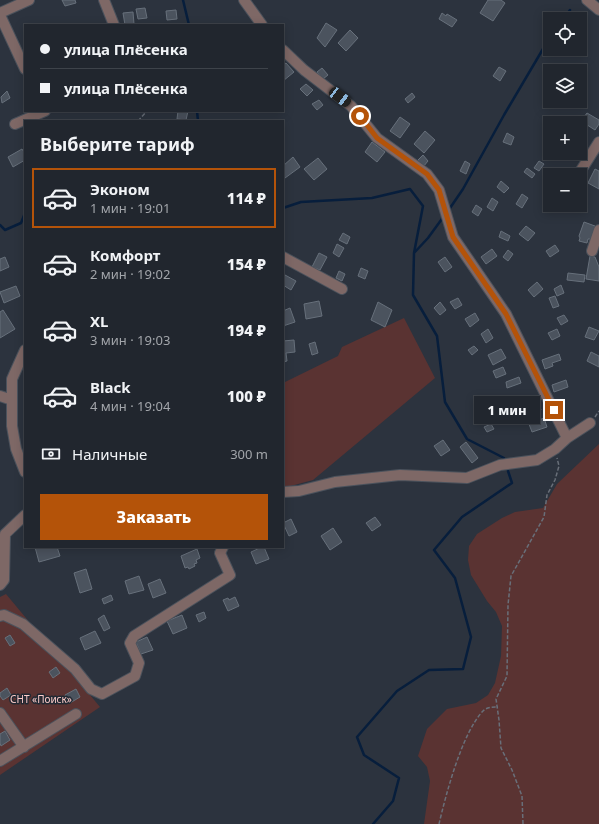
<!DOCTYPE html>
<html lang="ru">
<meta charset="utf-8">
<style>
body{margin:0;font-family:"Noto Sans",sans-serif;background:#292e36;color:#f1f3f6;height:100vh;display:flex;flex-direction:column;font-size:15px;white-space:nowrap}
*{box-sizing:border-box;margin:0}
p{font-size:13px;color:#a2a5aa}
.icon{flex:none;width:22px;height:22px;fill:none;stroke:currentColor;stroke-width:2;stroke-linecap:round;stroke-linejoin:round}
.map{position:relative;flex:1;overflow:hidden}
.drawer{position:absolute;left:24px;top:120px;width:260px;height:428px;display:flex;flex-direction:column;background:#21262e;border-radius:0px;box-shadow:0 2px 10px #0003,0 0 0 1px #3e434a}
.drawer>*{flex:none}
.guide{position:absolute;left:24px;top:24px;width:260px;height:88px;border-radius:0px;box-shadow:0 2px 10px #0003,0 0 0 1px #3e434a;display:grid;align-content:center;height:88px;padding:0 16px;background:#21262e}
.tools{position:absolute;left:543px;top:12px;display:grid;gap:8px}
.tools a{display:grid;place-items:center;width:44px;height:44px;border-radius:0px;background:#21262e;box-shadow:0 2px 10px #0003,0 0 0 1px #3e434a;font-size:20px}
.end{position:absolute;width:18px;height:18px;margin:-9px;border:5px solid #b45309;background:#fff;box-shadow:0 0 0 2px #fff}
.from{border-radius:50%}
.bubble{position:absolute;height:28px;border-radius:0px;background:#21262e;box-shadow:0 2px 10px #0003,0 0 0 1px #3e434a;font-size:13px;font-weight:800;line-height:28px;text-align:center}
.car{position:absolute;width:12px;height:24px;margin:-12px -6px;border-radius:5px;box-shadow:0 0 3px 1px #0007;background:linear-gradient(#222 24%,#8ab4d8 0 40%,#222 0 76%,#8ab4d8 0 86%,#222 0)}
.guide b{display:flex;align-items:center;gap:14px;height:38px;font-size:15px}
.guide b+b{border-top:1px solid #3e434a}
.guide i{width:10px;height:10px;background:#f1f3f6}
ul{padding:0;list-style:none}
li{display:flex;align-items:center;gap:12px;height:60px;margin:0 8px 6px;padding:0 8px;border:2px solid transparent;border-radius:0px}
li div{flex:1}
li b{display:block;font-size:15px}
li em{font-style:normal;font-weight:800}
li.on{border-color:#b45309}
li>.icon{width:36px;height:36px;stroke-width:1.5}
h2{padding:0 16px;font-size:18px;line-height:48px}
.pay{display:flex;align-items:center;gap:10px;height:44px;padding:0 16px;font-size:15px}
.pay p{margin-inline-start:auto}
.action{display:flex;gap:8px;margin-top:auto;padding:8px 16px}
.action a{flex:1;height:46px;border-radius:0px;background:#b45309;color:#fff;font-size:16px;font-weight:800;line-height:46px;text-align:center}
.map>svg:first-child{display:block}
</style>
<div class="map">
<svg width="599" height="824" viewBox="0 0 599 824">
<rect width="100%" height="100%" fill="#2c333e"/>
<path fill="#5a3332" d="M404,318L435,378L313,480L283,488V383L338,356L342,347Z
M599,444V824H424L430,781L427,767L418,756L427,729L447,709L476,703L488,695L495,683L501,656L502,626L496,612L487,601L471,575L468,560L469,546L477,534L502,518L515,512L543,508L557,484Z
M6,594L100,707L0,775V597Z"/>
<g fill="none" stroke-linecap="round" stroke-linejoin="round">
<path stroke="#071e3c" stroke-width="2.5" d="M183,0L189,25
M564,19L570,10
M197,111L198,121
M283,208L301,202L372,198L410,189L423,206L414,253L413,295L437,336L445,402L467,439L504,458
M448,211L463,189L504,115L550,37
M0,225L5,230L21,223L25,213
M414,253L428,238L444,216
M373,824L393,801L399,778L364,755L357,737L397,691L429,670L463,669L471,637L455,578L434,550L462,517L512,483L508,471"/>
</g>
<path fill="#4b535e" stroke="#67707b" d="M62,0H75L76,3L65,6Z
M488,0H501L505,3L493,21L480,13Z
M145,8L147,18L138,19L136,9Z
M176,10L177,19L167,20L166,11Z
M133,12L134,24L125,25L123,13Z
M442,13L446,16L447,14L457,20L452,27L439,19Z
M326,23L337,30L325,47L317,38Z
M350,30L358,38L346,51L338,43Z
M286,63L294,72L283,81V65Z
M499,67L506,71L500,81L493,76Z
M322,68L328,75L323,79L317,72Z
M306,84L313,90L307,96L300,89Z
M7,91L10,98L2,103L1,97Z
M412,93L415,97L408,103L405,99Z
M319,100L323,105L317,110L312,104Z
M178,111H188L186,120L177,119Z
M587,113L599,120V124L595,130L581,121Z
M400,117L410,124L400,138L390,131Z
M425,131L435,140L424,153L414,144Z
M507,133L514,137L511,145L503,142Z
M372,142L385,152L377,162L365,152Z
M22,149L25,154V160L13,167L8,157Z
M423,155L428,161L423,167L417,161Z
M293,157L300,167L285,178L283,176V166Z
M318,158L327,169L314,180L304,169Z
M465,161L470,164L466,174L460,171Z
M539,161L544,164L539,171L534,168Z
M527,168L535,174L532,178L524,172Z
M595,169L599,171V189L588,183Z
M549,170L558,175H550V183L543,179Z
M501,181L509,188L504,193L497,187Z
M522,194L528,198L522,208L516,204Z
M492,198L498,202L493,211L487,207Z
M476,205L482,209L478,216L472,212Z
M584,222L595,226L591,239H588L587,243L579,241L580,238L579,236Z
M526,226L535,233L528,241L519,234Z
M501,231L510,236L508,241L499,237Z
M343,233L350,237L347,244L339,240Z
M337,244L344,248L339,257L333,253Z
M555,245L559,251L550,257L546,251Z
M492,249L497,256L486,264L481,257Z
M508,250L513,254L508,261L503,257Z
M319,253L327,257L320,270L312,267Z
M590,256L595,257L599,267V281L586,279Z
M5,257L9,267L0,271V259Z
M445,257L452,267L445,272L438,262Z
M361,268L368,271L365,279L358,276Z
M339,271L345,274L342,281L336,278Z
M568,273L585,275L584,282L567,280Z
M285,275L296,281L291,290L283,285V279Z
M537,282L543,289L534,297L528,290Z
M561,285L564,293L557,296L554,289Z
M16,286L20,296L4,303L0,292Z
M555,296L559,306L553,308L549,298Z
M458,298L462,305L455,309L450,302Z
M319,301L322,316L306,319L304,304Z
M378,302L392,310L385,327L371,320Z
M440,302L446,310L440,315L434,308Z
M290,308L295,322L283,326V311Z
M3,310L15,329L0,338V312Z
M475,313L479,320L470,327L465,319Z
M564,315L568,321L561,325L557,318Z
M589,327L599,331L594,340L585,337Z
M488,329L493,338L486,343L481,334Z
M557,329L560,336L552,340L548,333Z
M294,340L295,352L286,353L287,361L283,362V341Z
M315,342L318,353L312,355L309,344Z
M474,346L478,350L472,355L468,350Z
M501,349L506,358L493,365L488,355Z
M591,352L599,356V367L587,361Z
M559,354L561,360L552,363L553,366L545,369L542,360Z
M503,367L506,374L496,378L493,371Z
M519,377L521,383L507,388L506,382Z
M566,380L568,387L554,392L552,385Z
M538,402L541,410L528,415L525,407Z
M544,418L547,427L532,432L529,424Z
M491,424L494,429L487,432L484,427Z
M443,440L450,450L441,456L434,446Z
M466,442L478,458L472,463L460,447Z
M375,517L381,525L372,531L366,523Z
M291,519L297,532L289,536L283,523Z
M333,528L342,542L330,550L321,536Z
M35,547H57L60,556L39,562Z
M262,547H264L269,559L256,564L251,552Z
M197,549L200,558L196,560L197,563L194,564L195,566L189,569L188,567L185,568L181,556Z
M86,569L92,589L80,593L74,573Z
M139,576L144,590L129,594L125,581Z
M160,579L166,593L153,598L148,584Z
M111,595L113,600L104,604L102,599Z
M235,597L239,606L228,611L223,600L228,598L229,600Z
M204,612L206,618L199,622L196,615Z
M104,615L110,628L104,631L98,619Z
M182,615L187,628L173,634L167,621Z
M95,631L101,643L85,650L80,638Z
M10,635L15,643L10,646L5,638Z
M147,637L153,650L141,654L136,642Z
M56,667L60,673L53,678L49,672Z
M7,688L11,695L3,700L0,696V693Z
M76,689L80,697L70,703L65,695Z
M5,731L10,740L1,746L0,743V734Z"/>
<g fill="none" stroke-linecap="round" stroke-linejoin="round">
<g stroke="#4b525c" stroke-width="12">
<path id="minor" d="M104,0L114,25
M244,0L262,25
M587,0L599,10
M0,13L29,0
M0,15L25,69
M283,50L304,70L351,106L377,138L427,174L439,190L453,237L506,314L567,438
M15,124L45,111
M578,175L599,142
M592,251L599,230
M283,257L342,289
M25,350L12,379V426L16,449L25,472
M0,396L12,400
M283,492L299,491L335,482L400,475L467,478L500,465L537,460L555,449L567,438L590,423
M0,585L4,580L5,534L25,515
M0,616L4,615L23,624L75,669L91,689L102,694L135,676L139,663L130,643L134,636L230,575L220,553L223,547
M0,713L24,747
M0,761L76,714"/>
</g>
<path stroke="#696f79" stroke-width="1.5" stroke-dasharray="4 2" stroke-linecap="butt" d="M138,121L147,111
M595,417L599,411
M439,824C446,794 462,733 483,711C487,707 492,707 498,707
M523,824L522,796L512,770L501,748L499,720L496,699L507,676L508,605L511,576L544,517L547,495L555,480L559,466L557,458"/>
<use href="#minor" stroke="#7e6866" stroke-width="10"/>
</g>
<g fill="none" stroke-linecap="round" stroke-linejoin="round">
<path stroke="#b45309" stroke-width="5" d="M360,116L377,138L427,174L439,190L453,237L506,314L554,410"/>
</g>
<g text-anchor="middle" dominant-baseline="central" stroke-width="3" stroke-linejoin="round" paint-order="stroke">
<g font-size="10" fill="#fdcbc8" stroke="#222933">
<text x="41" y="699">СНТ «Поиск»</text>
</g>
</g>
</svg>
<div class="tools">
<a><svg class="icon" aria-label="locate" viewBox="0 0 24 24"><circle cx="12" cy="12" r="6"/><path d="M12 2v4M12 18v4M2 12h4M18 12h4"/></svg></a>
<a><svg class="icon" aria-label="layers" viewBox="0 0 24 24"><path d="M12 4l9 5-9 5-9-5zM3 14l9 5 9-5"/></svg></a>
<a>+</a>
<a>−</a>
</div>
<i class="end from" style="left:360px;top:116px"></i>
<i class="end" style="left:554px;top:410px"></i>
<div class="bubble" style="left:474px;top:396px;width:66px">1 мин</div>
<i class="car" style="left:340px;top:97px;rotate:127deg"></i>
<div class="guide">
<b><i class="from"></i>улица Плёсенка</b>
<b><i></i>улица Плёсенка</b>
</div>
<section class="drawer">
<h2>Выберите тариф</h2>
<ul>
<li class="on"><svg class="icon" aria-label="car" viewBox="0 0 24 24"><path d="M5 17H2v-5l4-1 3-4h7l3 4 3 1v5h-3M9 17h6M6 11h13"/><circle cx="7" cy="17" r="2"/><circle cx="17" cy="17" r="2"/></svg><div><b>Эконом</b><p>1 мин · 19:01</p></div><em>114 ₽</em></li>
<li><svg class="icon" aria-label="car" viewBox="0 0 24 24"><path d="M5 17H2v-5l4-1 3-4h7l3 4 3 1v5h-3M9 17h6M6 11h13"/><circle cx="7" cy="17" r="2"/><circle cx="17" cy="17" r="2"/></svg><div><b>Комфорт</b><p>2 мин · 19:02</p></div><em>154 ₽</em></li>
<li><svg class="icon" aria-label="car" viewBox="0 0 24 24"><path d="M5 17H2v-5l4-1 3-4h7l3 4 3 1v5h-3M9 17h6M6 11h13"/><circle cx="7" cy="17" r="2"/><circle cx="17" cy="17" r="2"/></svg><div><b>XL</b><p>3 мин · 19:03</p></div><em>194 ₽</em></li>
<li><svg class="icon" aria-label="car" viewBox="0 0 24 24"><path d="M5 17H2v-5l4-1 3-4h7l3 4 3 1v5h-3M9 17h6M6 11h13"/><circle cx="7" cy="17" r="2"/><circle cx="17" cy="17" r="2"/></svg><div><b>Black</b><p>4 мин · 19:04</p></div><em>100 ₽</em></li>
</ul>
<div class="pay"><svg class="icon" aria-label="cash" viewBox="0 0 24 24"><path d="M3 7h18v10H3z"/><circle cx="12" cy="12" r="2"/></svg>Наличные<p>300 m</p></div>
<div class="action"><a>Заказать</a></div>
</section>
</div>
